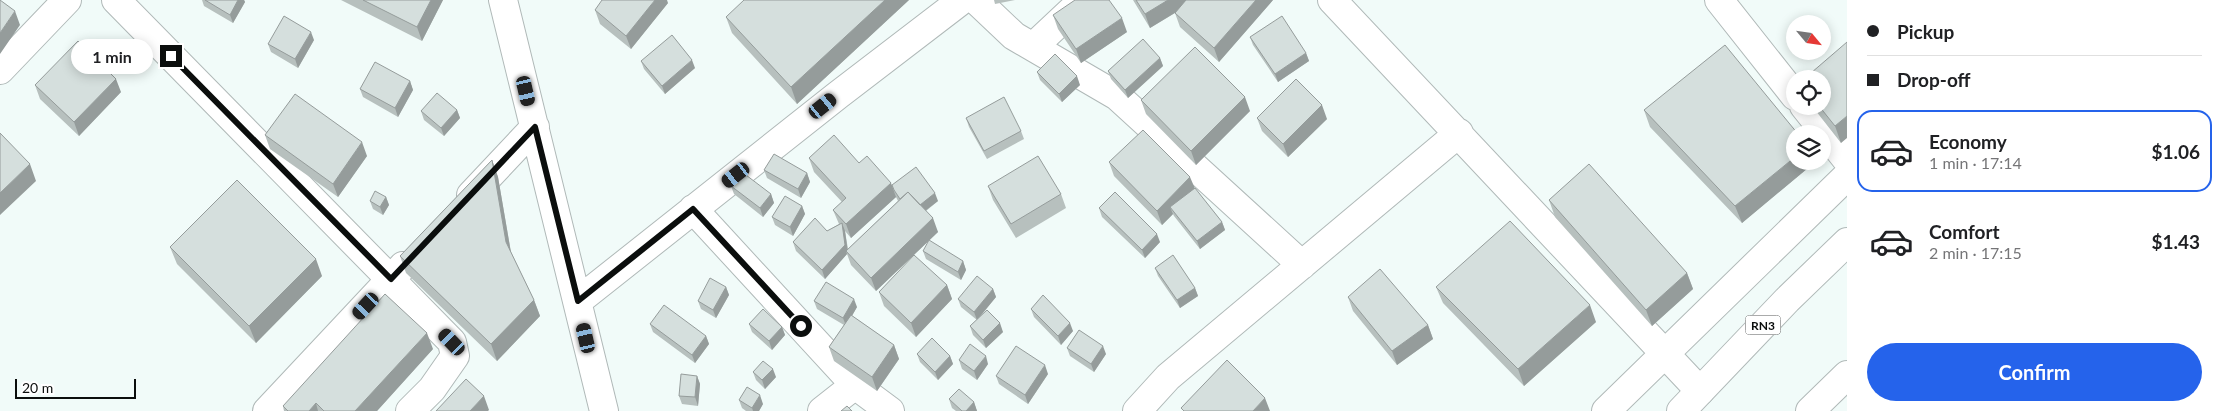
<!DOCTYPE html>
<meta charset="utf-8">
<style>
body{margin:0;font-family:Lato,sans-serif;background:#f6f6f6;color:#202124;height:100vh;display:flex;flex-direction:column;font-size:19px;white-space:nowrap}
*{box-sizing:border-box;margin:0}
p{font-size:16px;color:#757577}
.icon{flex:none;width:28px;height:28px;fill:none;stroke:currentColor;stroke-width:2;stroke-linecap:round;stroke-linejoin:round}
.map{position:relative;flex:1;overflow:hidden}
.panel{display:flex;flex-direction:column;background:#fff;width:375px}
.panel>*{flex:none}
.top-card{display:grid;align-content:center;height:110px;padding:0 20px;background:#fff}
.needle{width:32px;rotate:119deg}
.fabs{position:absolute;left:1786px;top:15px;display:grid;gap:10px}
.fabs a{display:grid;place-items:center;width:45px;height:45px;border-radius:50%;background:#fff;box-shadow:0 2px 12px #0003;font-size:25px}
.scale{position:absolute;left:15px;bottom:12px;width:121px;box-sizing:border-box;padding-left:5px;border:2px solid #0b0e0d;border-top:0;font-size:14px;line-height:18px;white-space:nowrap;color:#0b0e0d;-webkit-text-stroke:4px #fff;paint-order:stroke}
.end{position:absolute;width:22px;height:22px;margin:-11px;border:6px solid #0b0e0d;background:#fff;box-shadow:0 0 0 2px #fff}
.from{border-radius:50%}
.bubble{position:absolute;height:35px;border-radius:18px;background:#fff;box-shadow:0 2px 12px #0003;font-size:16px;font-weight:700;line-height:35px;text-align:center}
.car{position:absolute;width:15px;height:30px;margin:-15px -8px;border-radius:6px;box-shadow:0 0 4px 1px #0007;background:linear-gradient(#222 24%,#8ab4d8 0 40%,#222 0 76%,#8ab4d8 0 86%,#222 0)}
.top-card b{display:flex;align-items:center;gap:18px;height:48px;font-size:19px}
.top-card b+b{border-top:1px solid #e0e0e0}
.top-card i{width:12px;height:12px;background:#202124}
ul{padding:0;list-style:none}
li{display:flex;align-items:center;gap:15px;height:82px;margin:0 10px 8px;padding:0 10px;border:2px solid transparent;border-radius:15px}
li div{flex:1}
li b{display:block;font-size:19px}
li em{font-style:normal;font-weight:700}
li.selected{border-color:#2563eb}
li>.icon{width:45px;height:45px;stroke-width:1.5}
.action{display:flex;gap:10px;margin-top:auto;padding:10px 20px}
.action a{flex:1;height:58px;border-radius:30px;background:#2563eb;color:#fff;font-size:20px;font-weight:700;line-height:58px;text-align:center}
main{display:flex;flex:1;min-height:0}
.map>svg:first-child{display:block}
</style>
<main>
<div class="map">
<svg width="1847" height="411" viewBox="0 0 1847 411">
<rect width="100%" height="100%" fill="#f1fbf9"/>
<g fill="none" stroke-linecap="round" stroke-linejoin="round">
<g stroke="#b0b9b8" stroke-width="30">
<path id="street" d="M116,0L452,342L455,356L432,389L410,411
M503,0L604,411
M976,0L1014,36L1117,96L1302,265
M1332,0L1700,391
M1719,0L1795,96
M1033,47L1083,0
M0,70L67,0
M1804,106L1847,160
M471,195L535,127
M693,209L855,385
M578,301L838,95L962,0
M267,411L403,266
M822,411L855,385L890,411
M1137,411L1168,377L1459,133
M1606,411L1847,176"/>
</g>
<g stroke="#b0b9b8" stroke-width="30">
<path id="highway" d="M1681,411L1787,300L1847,242
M1810,411L1847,375"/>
</g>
<use href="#street" stroke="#fff" stroke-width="28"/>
<use href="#highway" stroke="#fff" stroke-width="28"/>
</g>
<path fill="#b7c0be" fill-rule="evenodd" d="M202,0H244L245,2L233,23L204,6Z
M341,0H443L422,41Z
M909,0L797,104L732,33L726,17Z
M994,0H1015L995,4Z
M1133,0H1273L1219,62L1180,27L1175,13L1150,28Z
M668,3L631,49L600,24L595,10Z
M1053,15L1127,32L1081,63L1058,29Z
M1250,37L1306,53L1309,61L1278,82L1253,45Z
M314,40L298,68L271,52L268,44Z
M1847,42L1841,143L1812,106H1822Z
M1160,58L1163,66L1128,98L1111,79L1108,71Z
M641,61L695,68L665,94L644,69Z
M1037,72L1080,85L1062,102L1040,80Z
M410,81L413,90L398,117L363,97L360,89Z
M35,85L121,92L79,136L40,99Z
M1141,100L1250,111L1196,165L1146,114Z
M457,110L460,118L444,136L424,120L421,111Z
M1644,110L1814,163L1742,223L1650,127Z
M966,118L1021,131L1024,139L987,159L969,127Z
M1257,118L1327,119L1288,157L1262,131Z
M265,135L367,156L338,197L270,149Z
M809,158L859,163L892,185L938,201L926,211L938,232L876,291L851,265L847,254L825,279L796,251L793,242L827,231L839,224L833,210L842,202L814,172ZM896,197L898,201L848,249L845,231L851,238Z
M492,160L498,177L511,252L534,300L540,316L497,361L406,273L400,256Z
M1109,162L1194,188L1222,222L1225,230L1200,249L1174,216L1173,214L1162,225L1114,176Z
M764,170L807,173L810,182L801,198L767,178Z
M731,186L771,194L774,203L763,217L734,194Z
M988,186L1061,194L1066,208L1016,238L993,200Z
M386,197L389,205L383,215L373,209L370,201Z
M1549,200L1687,273L1693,289L1652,326L1555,217Z
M802,206L805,214L793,236L775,225L772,217Z
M1099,208L1160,242L1145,258L1102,217Z
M170,247L322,276L256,343L177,264Z
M923,251L963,261L966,270L961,280L926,259Z
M1155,268L1195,288L1198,296L1180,308L1158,276Z
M947,285L952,299L916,337L884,306L879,292Z
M726,287L729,295L716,318L701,309L698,301Z
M1436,287L1596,322L1524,386L1443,303Z
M993,289L996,297L979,318L1003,332L986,348L973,335L970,326L977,320L961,307L958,299Z
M1348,297L1428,325L1433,339L1397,365L1353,311Z
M814,301L857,307L852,316L894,345L899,359L877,391L834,361L829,347L844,325L817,309Z
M1031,309L1073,331L1061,345L1034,317Z
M650,324L706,336L709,344L695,363L653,332Z
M749,324L782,327L785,335L772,350L752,332Z
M1067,348L1106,354L1094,372L1070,356Z
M433,349L377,411H284L283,406Z
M917,354L950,356L953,364L938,380L920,362Z
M959,360L988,364L977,380L962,369Z
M753,372L776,377L765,389L756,380Z
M1048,374L1028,404L999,384L996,376Z
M697,376L700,384L698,406L682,404L679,396Z
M949,399L974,402L977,411H956L952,408Z
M739,400L763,404L759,411H746L742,408Z"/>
<path fill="#959c9b" d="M238,0H244L245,2L233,23L230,15Z
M431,0H443L422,41L417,27Z
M655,0H667L668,3L631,49L626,36Z
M885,0H909L797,104L791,87Z
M1168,0H1196L1150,28L1145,14Z
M1256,0H1273L1219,62L1214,48Z
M15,11L20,25L0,54V33Z
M1122,18L1127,32L1081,63L1076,49Z
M311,32L314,40L298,68L295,59Z
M1306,53L1309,61L1278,82L1275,74Z
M1160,58L1163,66L1128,98L1125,90Z
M692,60L695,68L665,94L662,86Z
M1077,76L1080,85L1062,102L1059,94Z
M116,79L121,92L79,136L74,122Z
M410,81L413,90L398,117L395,108Z
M1245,97L1250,111L1196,165L1191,151Z
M1322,105L1327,119L1288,157L1283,144Z
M457,110L460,118L444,136L441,128Z
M1847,116V138L1841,143L1835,126Z
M362,142L367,156L338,197L333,184Z
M1795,157V161H1813L1814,163L1742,223L1735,206Z
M492,160L498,177L512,259L506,242Z
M30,164L36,181L0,215V193Z
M807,173L810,182L801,198L798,189Z
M1190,177L1196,191L1170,207L1173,214L1162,225L1157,211Z
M891,183L896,197L851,238L846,224Z
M935,193L938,201L921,214L918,206Z
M771,194L774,203L763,217L760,208Z
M386,197L389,205L383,215L380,207Z
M802,206L805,214L793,236L790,227Z
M933,218L938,232L876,291L871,278Z
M1222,222L1225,230L1200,249L1197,241Z
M842,223L845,231L848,253L846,251L847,254L825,279L822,270Z
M1157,234L1160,242L1145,258L1142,250Z
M316,259L322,276L256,343L249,326Z
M963,261L966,270L961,280L958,272Z
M1687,273L1693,289L1652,326L1646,310Z
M947,285L952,299L916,337L911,323Z
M726,287L729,295L716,318L713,310Z
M1195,288L1198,296L1180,308L1177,300Z
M993,289L996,297L977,320L974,312Z
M854,299L857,307L846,326L843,318Z
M534,300L540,316L497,361L491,344Z
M1590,305L1596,322L1524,386L1518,369Z
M1000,323L1003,332L986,348L983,340Z
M1070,323L1073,331L1061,345L1058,336Z
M1428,325L1433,339L1397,365L1392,351Z
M782,327L785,335L772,350L769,341Z
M427,333L433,349L377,411H355Z
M706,336L709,344L695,363L692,355Z
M894,345L899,359L877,391L872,377Z
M1103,346L1106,354L1094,372L1091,364Z
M950,356L953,364L938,380L935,372Z
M986,356L988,364L977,380L974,371Z
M1045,365L1048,374L1028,404L1025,395Z
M773,369L776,377L765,389L762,380Z
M697,376L700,384L698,406L695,397Z
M760,395L763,404L759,411H753L752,408Z
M484,396L489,410L488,411H470Z
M1265,398L1270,411H1253Z
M974,402L977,411H966Z
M316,403L318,411H309Z"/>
<path fill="#d5dfdd" stroke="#959c9b" d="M0,0L15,11L0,33Z
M205,0H238L230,15Z
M363,0H431L417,27Z
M602,0H655L626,36L595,10Z
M744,0H885L791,87L726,17Z
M1075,0H1109L1122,18L1076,49L1053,15Z
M1136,0H1168L1145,14Z
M1186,0H1256L1214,48L1175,13Z
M284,16L311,32L295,59L268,44Z
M1282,16L1306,53L1275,74L1250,37Z
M672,35L692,60L662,86L641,61Z
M1143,39L1160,58L1125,90L1108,71Z
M78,41L116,79L74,122L35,85Z
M1847,42V116L1835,126L1819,106H1822V79H1804Z
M1725,45L1798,134H1795V157L1735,206L1644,110Z
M1195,47L1245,97L1191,151L1141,100Z
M1055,54L1077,76L1059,94L1037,72Z
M375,62L410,81L395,108L360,89Z
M1296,79L1322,105L1283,144L1257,118Z
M437,93L457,110L441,128L421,111Z
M295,94L362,142L333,184L265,135Z
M1004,97L1021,131L984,151L966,118Z
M1143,130L1190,177L1157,211L1109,162Z
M0,133L30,164L0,193Z
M834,135L859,163L867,156L891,183L846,224L833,210L846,198L809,158Z
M774,154L807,173L798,189L764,170Z
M1038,156L1061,194L1011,224L988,186Z
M492,160L506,242L534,300L491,344L400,256Z
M1589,164L1687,273L1646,310L1549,200Z
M916,167L935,193L920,205L908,192L900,199L894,190L892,185Z
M742,172L771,194L760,208L731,186Z
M237,180L316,259L249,326L170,247Z
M1195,188L1222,222L1197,241L1170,207Z
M375,191L386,197L380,207L370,201Z
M908,192L933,218L871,278L846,251Z
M1115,192L1157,234L1142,250L1099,208Z
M785,196L802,206L790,227L772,217Z
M815,218L827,231L842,223L845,245L822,270L793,242Z
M1510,221L1590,305L1518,369L1436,287Z
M929,240L963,261L958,272L923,251Z
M914,255L947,285L911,323L879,292Z
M1173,255L1195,288L1177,300L1155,268Z
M1380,269L1428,325L1392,351L1348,297Z
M977,276L993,289L974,312L958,299Z
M710,278L726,287L713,310L698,301Z
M826,282L854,299L843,318L814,301Z
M385,294L427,333L355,411H324L316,403L309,411H288L283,406Z
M1043,295L1070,323L1058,336L1031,309Z
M664,305L706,336L692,355L650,324Z
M763,309L782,327L769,341L749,324Z
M987,310L1000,323L983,340L970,326Z
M851,315L894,345L872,377L829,347Z
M1079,330L1103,346L1091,364L1067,348Z
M932,338L950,356L935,372L917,354Z
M970,344L986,356L974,371L959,360Z
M1016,346L1045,365L1025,395L996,376Z
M1227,360L1265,398L1253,411H1184L1181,408Z
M763,361L773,369L762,380L753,372Z
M681,374L697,376L695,397L679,396Z
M466,379L484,396L470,411H436Z
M747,387L760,395L752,408L739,400Z
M959,389L974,402L966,411H962L949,399Z
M847,406L852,411H841Z"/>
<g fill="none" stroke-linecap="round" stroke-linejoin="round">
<path stroke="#0b0e0d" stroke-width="6" d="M171,56L391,279L535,127L578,301L693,209L801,326"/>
</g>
<g text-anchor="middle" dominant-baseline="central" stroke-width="4" stroke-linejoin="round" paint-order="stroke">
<rect fill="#fff" stroke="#545656" stroke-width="1" x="1745.5" y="315.5" width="35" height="19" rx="4"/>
<g font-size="12" font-weight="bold" fill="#0b0e0d">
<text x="1763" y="325">RN3</text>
</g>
</g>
</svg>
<div class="fabs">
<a><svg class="needle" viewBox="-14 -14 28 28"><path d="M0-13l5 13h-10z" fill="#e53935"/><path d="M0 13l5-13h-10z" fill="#757577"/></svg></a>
<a><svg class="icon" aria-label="locate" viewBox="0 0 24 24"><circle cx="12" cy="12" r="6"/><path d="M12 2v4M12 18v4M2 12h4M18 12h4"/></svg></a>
<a><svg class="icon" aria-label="layers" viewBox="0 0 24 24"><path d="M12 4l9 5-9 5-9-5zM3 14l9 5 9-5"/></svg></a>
</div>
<div class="scale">20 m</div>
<i class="end from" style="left:801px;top:326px"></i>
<i class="end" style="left:171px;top:56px"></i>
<div class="bubble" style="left:71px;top:39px;width:82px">1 min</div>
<i class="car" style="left:526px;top:91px;rotate:167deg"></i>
<i class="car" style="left:823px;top:106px;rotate:51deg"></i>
<i class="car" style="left:736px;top:175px;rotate:232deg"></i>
<i class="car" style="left:366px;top:306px;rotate:223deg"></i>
<i class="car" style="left:586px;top:338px;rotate:347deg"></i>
<i class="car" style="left:452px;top:342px;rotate:316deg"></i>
</div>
<section class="panel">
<div class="top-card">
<b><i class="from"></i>Pickup</b>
<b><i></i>Drop-off</b>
</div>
<ul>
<li class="selected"><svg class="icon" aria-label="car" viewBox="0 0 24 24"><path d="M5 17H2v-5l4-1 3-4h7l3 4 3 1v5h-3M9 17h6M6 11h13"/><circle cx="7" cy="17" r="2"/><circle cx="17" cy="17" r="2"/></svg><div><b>Economy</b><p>1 min · 17:14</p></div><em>$1.06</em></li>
<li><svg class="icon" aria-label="car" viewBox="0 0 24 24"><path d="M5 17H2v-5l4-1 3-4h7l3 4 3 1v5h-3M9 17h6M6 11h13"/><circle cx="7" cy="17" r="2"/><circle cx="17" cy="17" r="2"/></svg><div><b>Comfort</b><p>2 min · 17:15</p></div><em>$1.43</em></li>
</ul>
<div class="action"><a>Confirm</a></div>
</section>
</main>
